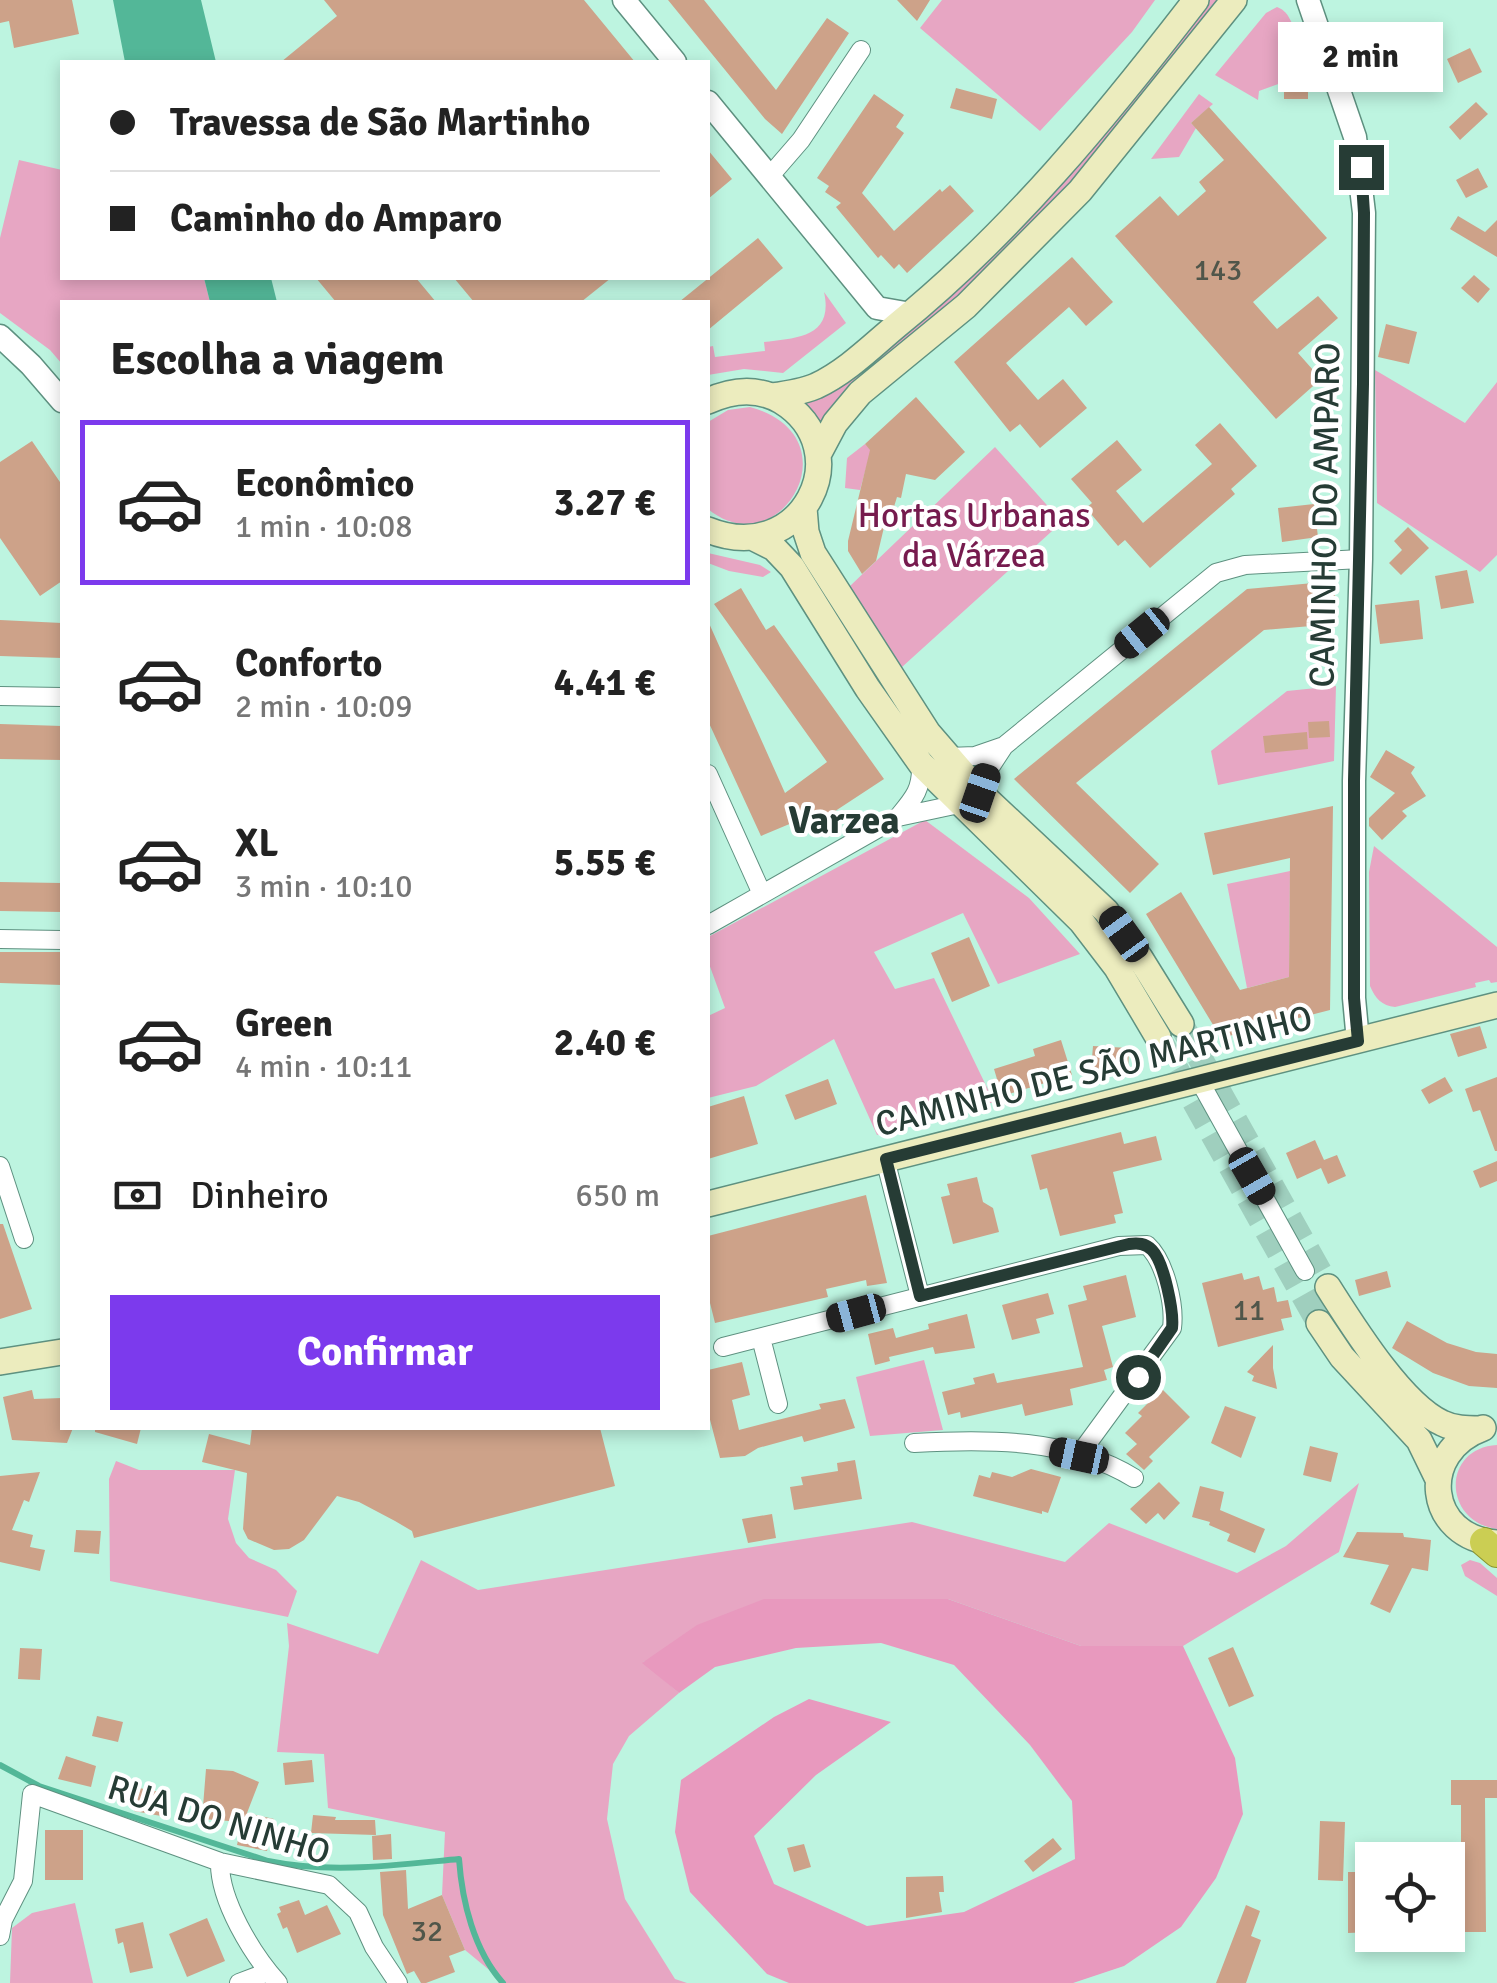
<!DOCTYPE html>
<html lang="pt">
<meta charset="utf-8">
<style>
body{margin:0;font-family:Signika,sans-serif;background:#f6f6f6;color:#222;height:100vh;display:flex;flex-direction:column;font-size:38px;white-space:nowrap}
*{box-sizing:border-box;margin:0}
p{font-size:32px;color:#767676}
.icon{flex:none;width:55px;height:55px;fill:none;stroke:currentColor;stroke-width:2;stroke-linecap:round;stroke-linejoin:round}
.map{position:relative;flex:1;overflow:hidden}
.panel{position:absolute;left:60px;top:300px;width:650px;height:1130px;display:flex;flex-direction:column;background:#fff;border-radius:0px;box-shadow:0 5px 15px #0003}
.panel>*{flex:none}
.guide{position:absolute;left:60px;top:60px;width:650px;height:220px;border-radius:0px;box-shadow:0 5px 15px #0003;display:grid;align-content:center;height:220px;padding:0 50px;background:#fff}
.fabs{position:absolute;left:1355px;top:1842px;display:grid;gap:20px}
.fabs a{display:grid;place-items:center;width:110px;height:110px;border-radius:0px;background:#fff;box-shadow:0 5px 15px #0003;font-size:50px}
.end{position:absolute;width:45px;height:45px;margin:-22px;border:12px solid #263c35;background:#fff;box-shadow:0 0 0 5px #fff}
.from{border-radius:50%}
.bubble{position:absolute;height:70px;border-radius:0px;background:#fff;box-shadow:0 5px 15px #0003;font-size:32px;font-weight:700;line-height:70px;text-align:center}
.car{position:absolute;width:30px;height:60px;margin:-30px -15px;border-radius:12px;box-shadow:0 0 8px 2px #0007;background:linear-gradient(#222 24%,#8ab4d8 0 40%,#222 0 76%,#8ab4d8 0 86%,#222 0)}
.guide b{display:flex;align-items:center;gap:35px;height:95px;font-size:38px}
.guide b+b{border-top:2px solid #e0e0e0}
.guide i{width:25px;height:25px;background:#222}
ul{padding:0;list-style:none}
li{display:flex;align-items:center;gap:30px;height:165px;margin:0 20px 15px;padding:0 30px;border:5px solid transparent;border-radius:0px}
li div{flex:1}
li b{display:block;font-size:38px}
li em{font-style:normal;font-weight:700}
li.active{border-color:#7c3aed}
li>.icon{width:90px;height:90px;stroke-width:1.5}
h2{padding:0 50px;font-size:45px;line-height:120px}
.pay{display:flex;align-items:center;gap:25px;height:110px;padding:0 50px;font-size:38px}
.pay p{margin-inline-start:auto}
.cta{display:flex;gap:20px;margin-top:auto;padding:20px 50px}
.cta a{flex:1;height:115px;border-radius:0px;background:#7c3aed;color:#fff;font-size:40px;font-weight:700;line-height:115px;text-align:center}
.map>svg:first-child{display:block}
</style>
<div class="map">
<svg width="1497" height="1983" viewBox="0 0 1497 1983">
<rect width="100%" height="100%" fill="#bdf4e0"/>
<path fill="#e7a6c3" d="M942,0H1155L1132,32L1040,131L920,28Z
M1209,0H1221L1048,212L823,428L805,402L1147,78Z
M1277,7C1293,13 1288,27 1305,37L1317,70L1259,91L1258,100L1215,75L1266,13Z
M1199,94L1213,104L1191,123L1196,128L1179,157L1151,159Z
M19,160L62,170V278H204L210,302H62V364L50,350L0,313V238Z
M824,292L846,323L783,373L744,369L708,375V347L713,346L715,357L765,351L764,342C797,338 834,337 824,292Z
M1375,370L1465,423L1497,382V555L1480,572L1377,503Z
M750,407C857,436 780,568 708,509V422L728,410Z
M865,444L871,450L860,490L845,488L847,458Z
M995,447L1062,522L902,667L849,587Z
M708,553L760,565L771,572L763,577L729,571L708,563Z
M1336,686L1334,761L1218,785L1211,751L1287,691Z
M925,820L1029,898L1080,954L998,984L963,913L874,952L895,989L934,978L994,1102L877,1135L834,1039L756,1086L708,1098V1016L725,1008L708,961V937Z
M1374,846L1497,947V982L1491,983L1489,980L1475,983L1476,987L1395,1007C1382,1006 1375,998 1370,986L1369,872Z
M1290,871L1289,977L1247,988L1227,884Z
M924,1360L943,1430L870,1436L856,1377Z
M1497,1445V1529C1442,1521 1442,1448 1497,1445Z
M116,1461L139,1470H235L228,1519L236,1543L249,1558L276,1570L297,1591L288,1617L110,1581L109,1479Z
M1359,1483L1339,1552L1183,1646H1081L948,1599L643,1662L679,1693L629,1736L613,1764L607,1819L625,1899L675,1979L687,1983H505L465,1950L442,1895L445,1832L328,1808L324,1754L277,1752L289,1646L287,1623L378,1654L421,1560L478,1590L912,1522L1065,1562L1109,1523L1237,1573L1286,1546Z
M1470,1560L1480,1563L1497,1578V1596L1465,1576L1461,1565Z
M75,1903L93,1983H10L12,1928L32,1913Z"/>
<path fill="#e899be" d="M764,1599H948L1081,1646H1183L1235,1758L1243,1814L1216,1878L1181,1927L1124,1966L1073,1983H789L767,1974L690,1892L675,1832L681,1780L774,1717L809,1699L891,1722L816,1775L754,1836L774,1884L867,1926L964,1912L1075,1859L1072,1801L1030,1745L954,1665L881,1643L796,1648L715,1667L679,1693L642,1663L697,1625Z"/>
<path fill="#53b798" d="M113,0H201L216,62H125Z
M204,278H271L277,302H210Z"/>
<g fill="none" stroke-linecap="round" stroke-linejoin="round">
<path stroke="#53b798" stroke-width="6" d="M0,1765L39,1786L268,1861C331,1874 396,1865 459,1859C462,1901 474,1951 503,1983"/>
</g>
<path fill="#cda289" d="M0,0H72L79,34L14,48L9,21L0,23Z
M324,0H584L635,62H281L337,16Z
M668,0H704L776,90L827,18L849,33L782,134L765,119Z
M897,0H930L917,21Z
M1470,48L1482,72L1458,83L1447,59Z
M1284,78H1308V99H1284Z
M956,88L997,99L992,119L950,108Z
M874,94L904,115L896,127L904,133L862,193L894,231L940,189L942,192L950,185L974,211L907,273L899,264L894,269L881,255L878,258L836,207L841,203L825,192L829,186L817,178Z
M1476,102L1488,114L1460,140L1449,127Z
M1209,107L1327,238L1253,302L1277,329L1318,296L1338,318L1298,353L1321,379L1276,419L1115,236L1160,196L1178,216L1206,191L1199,182L1224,160L1191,123Z
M708,150L732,179L708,199Z
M1478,168L1488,187L1466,198L1456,180Z
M1458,216L1485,232L1497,220V257L1450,229Z
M758,238L783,268L708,330V302H679Z
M1072,257L1113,302L1086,326L1069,307L1006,363L1038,400L1063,379L1087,408L1040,448L1020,424L1010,432L954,362Z
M1474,275L1490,289L1478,303L1461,288Z
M316,278H416L436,302H336Z
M454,278H611L581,302H474Z
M1386,324L1417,332L1409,364L1378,357Z
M916,397L965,452L935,480L906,474L901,498L897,497L889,523H885L876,561L862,574L848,551V541L870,450L865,444Z
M1220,423L1257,466L1231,489L1235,494L1150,568L1125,540L1118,546L1086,508L1092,503L1071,479L1117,440L1142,470L1116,491L1143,523L1212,464L1195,445Z
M32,441L62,485V581L40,596L0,538V462Z
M1314,504L1318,537L1282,542L1278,508Z
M1408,527L1429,548L1401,575L1389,563L1402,550L1394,541Z
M1467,570L1474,603L1441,609L1435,576Z
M1335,581V624L1264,630L1076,783L1159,864L1130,893L1014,779L1247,589Z
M741,588L766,630L774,625L884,779L817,823L811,815L761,836L708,721V621L785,793L827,762L714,604Z
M1419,600L1423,639L1380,644L1375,605Z
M0,620L62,623V658L0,656Z
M1329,721L1330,737L1309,738L1308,722Z
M0,724L62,726V760L0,759Z
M1307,732L1308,749L1265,753L1263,736Z
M1386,750L1415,767L1411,773L1426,796L1402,811L1407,816L1382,840L1369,826V818L1395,793L1370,777Z
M1333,806L1330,1010L1221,1038L1146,914L1181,892L1240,990L1289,977L1290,858L1213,875L1204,833Z
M0,882L62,883V912L0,911Z
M969,937L990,986L952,1002L931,953Z
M0,952H62V985L0,983Z
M1480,1026L1487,1048L1458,1057L1450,1034Z
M1061,1040L1072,1075L1002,1096L994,1069L1035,1056L1033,1049Z
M1093,1046L1129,1048L1128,1072L1091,1070Z
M1445,1077L1453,1091L1429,1104L1421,1090Z
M1497,1077V1151H1495L1480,1110L1473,1112L1465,1089Z
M828,1079L837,1104L795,1120L785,1095Z
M744,1096L758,1144L708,1159V1107Z
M1121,1132L1124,1144L1156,1136L1162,1160L1113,1172L1123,1213L1114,1215L1116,1223L1060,1236L1047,1188L1040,1190L1031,1155Z
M1315,1140L1324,1160L1337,1155L1346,1176L1328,1184L1321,1168L1297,1179L1286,1153Z
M1497,1161V1181L1480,1188L1473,1171Z
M977,1177L983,1202L993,1208L999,1232L953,1244L941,1197L950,1195L947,1184Z
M866,1195L887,1283L867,1286L866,1280L826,1289L828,1297L715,1323L708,1295V1236Z
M0,1224H3L32,1309L0,1319Z
M1387,1271L1391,1287L1359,1296L1355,1280Z
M1242,1273L1244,1280L1259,1276L1263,1290L1274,1287L1277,1302L1288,1300L1292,1317L1281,1319L1284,1330L1218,1347L1202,1283Z
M1126,1275L1136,1317L1102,1326L1113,1367L1104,1370L1107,1380L1070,1389L1073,1405L1025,1416L1022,1404L961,1418L960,1412L948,1415L942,1392L975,1384L973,1378L994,1373L997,1383L1083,1367L1068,1305L1087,1300L1083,1286Z
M1048,1293L1054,1314L1036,1319L1040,1333L1012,1340L1002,1305Z
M967,1314L975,1348L935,1354L933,1347L889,1357L890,1361L875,1365L868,1334L893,1328L896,1338L929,1329L928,1324Z
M1407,1321L1447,1343L1476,1352L1497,1354V1388L1469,1386L1433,1373L1392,1348Z
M1273,1345V1368L1277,1389L1252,1381L1254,1376L1247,1372Z
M742,1362L750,1395L732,1400L739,1430L821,1409L819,1404L845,1399L855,1428L804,1442L802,1436L758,1448L745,1456L720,1458L708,1412V1370Z
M1162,1389L1190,1417L1149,1457L1153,1461L1144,1470L1126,1454L1137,1444L1125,1433L1142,1416L1138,1413Z
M32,1390L34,1399L62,1398V1428H73L67,1443L12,1440L3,1397Z
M1225,1406L1256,1417L1241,1458L1211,1443Z
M95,1428H141L137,1444L95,1432Z
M252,1428H600L615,1486L414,1538L412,1531L395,1521L359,1502L337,1496L304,1540L289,1549L274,1550L248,1539L243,1529L247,1473L202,1462L209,1434L250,1445Z
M1310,1446L1338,1453L1331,1482L1303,1475Z
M855,1460L862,1499L794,1510L790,1487L803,1485L801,1477L838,1471L837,1463Z
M1031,1469L1061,1477L1048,1513L1042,1511V1514L973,1496L979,1475L990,1478L992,1472L1012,1477Z
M40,1472L29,1502L24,1500L12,1530L33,1535L30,1547L45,1550L40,1571L0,1562V1476Z
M1159,1482L1180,1503L1164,1520L1158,1513L1146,1524L1130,1509Z
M1200,1486L1224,1492L1220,1510L1265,1529L1255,1553L1227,1541L1230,1534L1209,1525L1210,1522L1192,1517Z
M772,1514L776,1538L748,1543L742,1519Z
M76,1530L101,1531L99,1554L74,1552Z
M1357,1532L1403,1533L1404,1537L1431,1540L1428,1571L1412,1568L1390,1613L1370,1604L1389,1565L1343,1557Z
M1233,1647L1254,1696L1229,1707L1208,1658Z
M20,1648L42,1649L40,1680L18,1679Z
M97,1716L123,1722L118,1742L92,1736Z
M66,1756L96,1766L91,1787L58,1779Z
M312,1760L314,1782L285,1785L283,1763Z
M206,1769L233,1771L259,1782L247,1813L274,1819L267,1851L237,1845L242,1822L202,1819Z
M1451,1780H1497V1798H1485L1486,1932H1448V1872H1461V1805H1451Z
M128,1786L166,1793L161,1816L134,1811L136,1802L125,1800Z
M313,1815L336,1817L335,1820H375L376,1835L311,1833Z
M1320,1821L1345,1822L1343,1881L1318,1880Z
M45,1830H83V1880H45Z
M391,1834L392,1859L373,1860L372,1836Z
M1053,1838L1062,1849L1033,1872L1024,1861Z
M804,1844L811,1867L794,1872L787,1848Z
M406,1870L408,1909L442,1895L465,1950L449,1956L455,1972L426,1983H421L414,1971L407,1974L383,1915L380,1872Z
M1348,1872H1372V1932L1348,1933Z
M943,1876L944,1892H939L942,1912L906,1918V1877Z
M299,1900L305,1915L327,1905L341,1934L297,1953L287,1927L283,1929L277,1914L281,1912L279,1907Z
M1246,1905L1260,1911L1251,1936L1261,1940L1246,1983H1216Z
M207,1918L225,1961L187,1977L169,1934Z
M143,1922L153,1968L130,1973L123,1942L118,1944L115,1929Z"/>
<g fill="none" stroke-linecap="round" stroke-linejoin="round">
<path stroke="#9fcfbe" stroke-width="25" stroke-dasharray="25 12" stroke-linecap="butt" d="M1181,1024L1328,1287
M1158,1037L1319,1323"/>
<g stroke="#5e9180" stroke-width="20">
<path id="minor" d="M769,177L801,140L861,50
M0,696L62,697
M948,757L975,756L1004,746
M708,774L762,894
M980,793L987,772L1004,746L1216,573L1245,565L1361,559
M899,816C914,798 922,789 921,764
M708,925L898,817L959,804
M0,939L62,940
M1199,1080L1305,1271
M885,1159L920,1296
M0,1166L24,1239
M761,1338L778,1404
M723,1347L1119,1246L1147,1245C1165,1261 1175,1305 1172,1328L1079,1455
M914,1443C988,1439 1069,1438 1134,1478
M220,1862C219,1900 252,1954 278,1983
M0,1936L3,1920L23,1881L32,1794L220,1862L329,1885L358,1912L374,1947L398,1983
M239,1983L268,1972"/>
</g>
<g stroke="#5e9180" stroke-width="25">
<path id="tertiary" d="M624,0L675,62
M1308,0L1355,137L1364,213L1361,559L1354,781V998L1358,1041
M708,102L877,308L911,314
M0,336L31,365L62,401"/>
</g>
<g stroke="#5e9180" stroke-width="28">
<path id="secondary" d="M772,396C787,394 802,392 816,386C846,372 871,347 896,326C1012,232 1105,118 1196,0
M708,401C732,390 757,387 781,401C861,450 802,568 708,530
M818,455L835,423L860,393L966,306L1080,191L1234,0
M804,508L806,532L813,553L928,733L980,793L1106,911L1140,958L1181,1024
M754,538L774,548L792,567L868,689L921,764L1081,921L1117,968L1158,1037
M708,1204L1497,1005
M1328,1287C1353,1326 1401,1404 1442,1423C1454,1429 1467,1429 1480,1429
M1319,1323L1342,1357L1419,1440L1438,1479
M0,1362L62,1352
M1483,1428C1417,1452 1426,1538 1497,1543"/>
</g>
<g stroke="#89922d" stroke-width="30">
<path id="trunk" d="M1484,1542L1497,1553"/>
</g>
<use href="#minor" stroke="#fff" stroke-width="18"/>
<use href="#tertiary" stroke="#fff" stroke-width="22"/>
<use href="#secondary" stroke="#ececbe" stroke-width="25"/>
<use href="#trunk" stroke="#cbce53" stroke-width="28"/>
</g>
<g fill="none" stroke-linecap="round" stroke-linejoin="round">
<path stroke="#263c35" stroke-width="12" d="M1138,1377L1172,1328C1174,1312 1164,1262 1152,1250C1145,1243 1138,1243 1129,1244L920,1296L886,1159L1358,1041L1354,998V781L1363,384L1364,213L1361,167"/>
</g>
<g text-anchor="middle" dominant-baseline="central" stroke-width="8" stroke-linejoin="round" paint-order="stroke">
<g font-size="30" fill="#50564a">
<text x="1218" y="270">143</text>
<text x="1249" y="1310">11</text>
<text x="427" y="1931">32</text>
</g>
<g font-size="35" fill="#761b4e" stroke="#fff">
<text x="974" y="515">Hortas Urbanas<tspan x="974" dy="40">da Várzea</tspan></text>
</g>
<g font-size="35" fill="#263c35" stroke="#fff">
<text transform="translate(1325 515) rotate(-89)">CAMINHO DO AMPARO</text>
<text transform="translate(1094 1071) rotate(-14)">CAMINHO DE SÃO MARTINHO</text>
<text transform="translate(219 1820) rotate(17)">RUA DO NINHO</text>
</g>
<g font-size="38" font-weight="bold" fill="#263c35" stroke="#fff">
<text x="844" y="820">Varzea</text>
</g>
</g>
</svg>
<div class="fabs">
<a><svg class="icon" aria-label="locate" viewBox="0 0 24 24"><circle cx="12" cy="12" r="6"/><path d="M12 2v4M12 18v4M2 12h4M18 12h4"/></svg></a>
</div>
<i class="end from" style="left:1138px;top:1377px"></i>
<i class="end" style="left:1361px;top:167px"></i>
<div class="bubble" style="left:1278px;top:22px;width:165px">2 min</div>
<i class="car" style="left:1142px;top:633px;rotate:231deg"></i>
<i class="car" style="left:980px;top:793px;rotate:19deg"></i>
<i class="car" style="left:1124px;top:934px;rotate:324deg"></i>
<i class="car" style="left:1252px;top:1176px;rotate:150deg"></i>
<i class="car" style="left:856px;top:1313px;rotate:255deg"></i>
<i class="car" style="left:1079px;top:1456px;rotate:282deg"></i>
<div class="guide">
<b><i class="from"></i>Travessa de São Martinho</b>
<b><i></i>Caminho do Amparo</b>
</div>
<section class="panel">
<h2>Escolha a viagem</h2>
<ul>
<li class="active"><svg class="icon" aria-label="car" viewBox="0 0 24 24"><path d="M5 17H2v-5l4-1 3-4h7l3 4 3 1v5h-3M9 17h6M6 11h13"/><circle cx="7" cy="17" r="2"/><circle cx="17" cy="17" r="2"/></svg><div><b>Econômico</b><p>1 min · 10:08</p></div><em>3.27 €</em></li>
<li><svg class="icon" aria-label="car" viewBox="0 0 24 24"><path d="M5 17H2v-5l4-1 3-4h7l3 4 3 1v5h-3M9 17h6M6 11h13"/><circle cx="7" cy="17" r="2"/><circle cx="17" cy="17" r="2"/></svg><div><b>Conforto</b><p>2 min · 10:09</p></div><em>4.41 €</em></li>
<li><svg class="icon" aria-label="car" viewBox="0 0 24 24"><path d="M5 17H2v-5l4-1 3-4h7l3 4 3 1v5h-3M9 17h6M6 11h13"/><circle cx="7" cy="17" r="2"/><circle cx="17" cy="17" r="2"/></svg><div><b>XL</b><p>3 min · 10:10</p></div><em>5.55 €</em></li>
<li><svg class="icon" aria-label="car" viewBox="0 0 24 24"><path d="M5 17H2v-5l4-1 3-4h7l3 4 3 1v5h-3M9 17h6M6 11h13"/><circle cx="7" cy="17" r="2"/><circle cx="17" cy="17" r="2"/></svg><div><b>Green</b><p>4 min · 10:11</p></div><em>2.40 €</em></li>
</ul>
<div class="pay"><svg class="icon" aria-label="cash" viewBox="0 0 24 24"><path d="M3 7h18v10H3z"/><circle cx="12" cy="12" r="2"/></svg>Dinheiro<p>650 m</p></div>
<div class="cta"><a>Confirmar</a></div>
</section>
</div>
